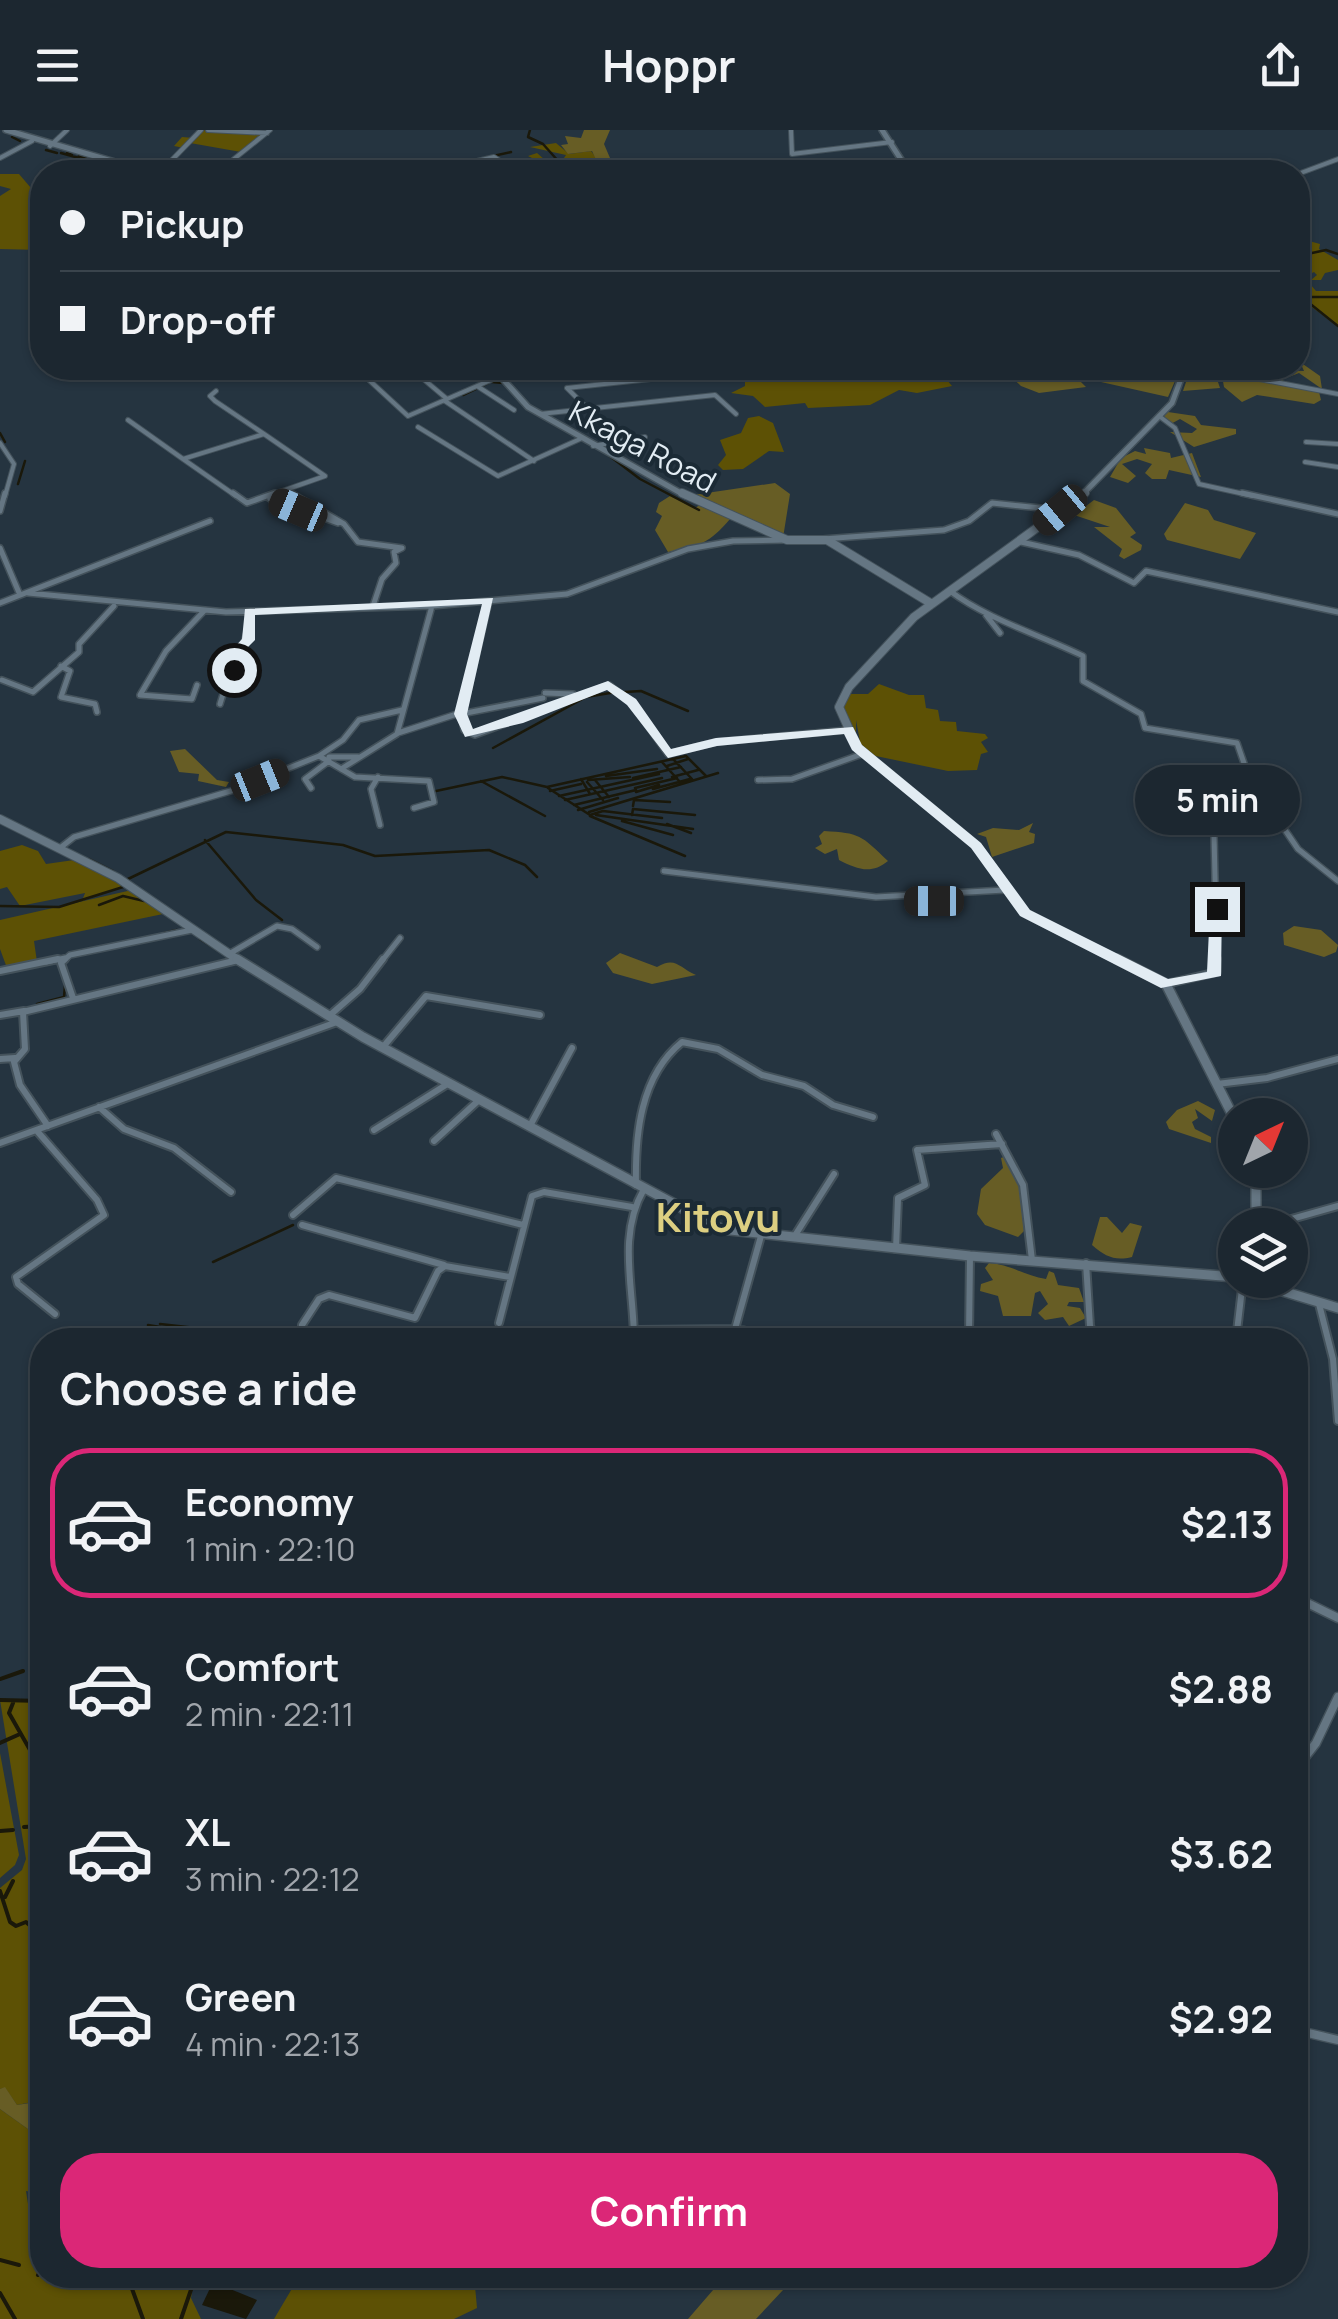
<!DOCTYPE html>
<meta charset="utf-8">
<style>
body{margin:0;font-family:Manrope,sans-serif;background:#29333c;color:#f1f3f6;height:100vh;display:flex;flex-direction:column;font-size:38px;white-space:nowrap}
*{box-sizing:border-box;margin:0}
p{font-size:32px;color:#a0a5ab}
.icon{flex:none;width:55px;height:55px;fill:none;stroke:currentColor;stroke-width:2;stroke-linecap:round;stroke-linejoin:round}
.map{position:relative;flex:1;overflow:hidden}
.details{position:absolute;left:30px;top:1198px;width:1278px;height:960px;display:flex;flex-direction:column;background:#1c2730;border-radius:40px;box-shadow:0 2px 8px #0004,0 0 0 2px #3a444c}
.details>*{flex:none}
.guide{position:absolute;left:30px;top:30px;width:1280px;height:220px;border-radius:40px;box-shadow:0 2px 8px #0004,0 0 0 2px #3a444c;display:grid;align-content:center;height:220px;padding:0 30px;background:#1c2730}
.needle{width:65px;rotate:43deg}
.fabs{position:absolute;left:1218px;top:968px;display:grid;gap:20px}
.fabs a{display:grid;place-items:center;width:90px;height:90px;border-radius:50%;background:#1c2730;box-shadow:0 2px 8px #0004,0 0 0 2px #3a444c;font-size:50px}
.end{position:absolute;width:45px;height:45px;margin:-22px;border:12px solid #e2ecf3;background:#111;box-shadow:0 0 0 5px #111}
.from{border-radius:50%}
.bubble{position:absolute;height:70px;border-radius:35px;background:#1c2730;box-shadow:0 2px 8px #0004,0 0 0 2px #3a444c;font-size:32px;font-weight:700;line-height:70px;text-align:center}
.car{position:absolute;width:30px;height:60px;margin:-30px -15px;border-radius:12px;box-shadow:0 0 8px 2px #0007;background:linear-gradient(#222 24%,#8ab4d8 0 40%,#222 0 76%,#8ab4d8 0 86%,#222 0)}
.guide b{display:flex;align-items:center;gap:35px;height:95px;font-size:38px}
.guide b+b{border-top:2px solid #3a444c}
.guide i{width:25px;height:25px;background:#f1f3f6}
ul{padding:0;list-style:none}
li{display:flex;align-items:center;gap:30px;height:150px;margin:0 20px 15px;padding:0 10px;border:5px solid transparent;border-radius:40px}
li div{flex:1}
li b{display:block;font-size:38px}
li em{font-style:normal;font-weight:700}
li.current{border-color:#db2777}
li>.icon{width:90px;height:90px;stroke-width:1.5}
h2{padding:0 30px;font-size:45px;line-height:120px}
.primary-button{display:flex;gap:20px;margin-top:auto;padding:20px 30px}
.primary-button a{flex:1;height:115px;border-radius:40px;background:#db2777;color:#fff;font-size:40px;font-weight:700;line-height:115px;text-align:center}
header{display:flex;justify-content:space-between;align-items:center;height:130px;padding:0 30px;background:#1c2730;font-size:45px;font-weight:700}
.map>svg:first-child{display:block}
</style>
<header><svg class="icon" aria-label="menu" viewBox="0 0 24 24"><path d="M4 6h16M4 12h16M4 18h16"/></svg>Hoppr<svg class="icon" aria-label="share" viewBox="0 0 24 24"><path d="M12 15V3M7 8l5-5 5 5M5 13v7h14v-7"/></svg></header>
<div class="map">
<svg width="1338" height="2189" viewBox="0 0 1338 2189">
<rect width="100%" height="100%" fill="#253440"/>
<path fill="#5d5105" d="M202,0L263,3L241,22L190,13L184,18L174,16L182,7L194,8Z
M556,13L569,24L591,21L607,42H550L548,36L528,26L537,23L545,30L564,28L566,25L530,17Z
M0,44H19L31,58L42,56V66L39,64L42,120L0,119V66L11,59L0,56Z
M1298,108L1320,114L1319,119L1338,130V140L1325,143L1321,150H1311L1317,145L1314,142L1298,150Z
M1311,155L1316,161H1338V196L1298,167V156Z
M735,238H899L907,244L973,238L980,242L950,247L947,250L952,256L917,263L899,260L870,275L808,278L805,273L765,277L753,266L731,263L745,256V248Z
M759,286L773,293L784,322L769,321L743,339L723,340L718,335L726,325L720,310L741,303L748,288Z
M879,554L909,565H924L926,578L938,580L940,591L956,592L957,601L985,604L988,608L981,612L988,622L981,624L977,640L948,641L871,625L861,617L856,590V614L843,600L838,577L847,564H868Z
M22,715L38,721L46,734L74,730L124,756L82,771L85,763L20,776L7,757L0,759V721Z
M132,760L163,784L34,811L37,832L7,838L0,819V790Z
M0,1570H42V1970L17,1975L5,1958L0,1959V1758L22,1740L26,1729Z
M0,1623L19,1725L15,1735L0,1748Z
M0,1979L42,2009V2064L26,2061L30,2087H42V2145L194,2149L191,2168L201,2189H0Z
M300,2145H474L477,2178L454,2189H274Z"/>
<path fill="#675d25" d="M584,0H610L604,14L616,42L601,40L592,21L568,24L561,15L568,14L565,6L581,8Z
M1300,232L1320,246L1322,259L1299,243L1281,250L1319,262L1321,270L1314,274L1257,265L1242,272L1224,257L1222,246L1217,249L1220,258L1183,261L1190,240L1199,238L1304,241Z
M1002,238H1113L1100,243L1077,239L1072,243L1086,257L1039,263L1021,256Z
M1135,238H1149L1148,244L1161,248L1167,241L1179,242L1168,267L1101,252L1105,248L1125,252L1138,244Z
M1168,282L1195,286L1201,295L1236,299V304L1194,317L1170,302L1192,303L1197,299L1180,289L1167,296L1164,285Z
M1144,318L1170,323L1171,328L1192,323L1201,347L1169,340L1166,349H1152L1145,343L1152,334L1137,329L1122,334L1136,346L1128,353L1110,347L1121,328L1135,321L1146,324Z
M775,353L790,364L783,408L730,389C710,413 698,417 668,422L655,400L662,386L656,382L659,373L670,366L695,378L700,375L693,365Z
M1094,370L1116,378L1136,403L1130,407L1142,415L1141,420L1124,429L1119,426L1122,419L1094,397H1110L1074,385Z
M1185,373L1208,380L1214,390L1256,403L1240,429L1167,410L1164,404Z
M185,619L217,650L229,652L226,657L198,651L199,644L179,642L170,621Z
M1033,693L1029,702L1035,704L1034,713L992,727L986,707L977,704L993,698L1019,700Z
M824,701C860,703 861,705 888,731C871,745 857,739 839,730L837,719L825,724L815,718L822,714L819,706Z
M1294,796L1321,800L1338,815L1336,822L1324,827L1284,815L1283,803Z
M620,823L657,837C676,826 679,838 696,845L652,854L613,843L606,833Z
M1198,971L1215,980L1212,991L1195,979L1198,988L1192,992L1195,999L1211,1007V1013L1169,999L1166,992L1177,980Z
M1006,1026L1019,1054L1024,1101L1018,1107L985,1095L977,1084L981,1059L1003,1038L1001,1028Z
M1100,1087H1107L1122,1103L1130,1093L1142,1096L1132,1127C1115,1131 1106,1127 1092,1115Z
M989,1133C1009,1134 1026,1146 1046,1149L1049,1141L1054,1143L1058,1155L1079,1158L1084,1172H1069L1067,1176L1080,1178L1086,1188L1069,1196L1063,1187L1045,1190L1038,1183L1048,1174L1040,1161L1035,1163L1031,1186H1003L998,1166L980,1161L981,1154L993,1150L985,1138Z
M5,1957L17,1975L42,1971V2009L0,1979V1959Z
M726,2145H733L734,2155L759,2159L772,2145H797L756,2189H688Z"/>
<path fill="#1a180a" d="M213,2152L257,2170L246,2189L202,2175Z"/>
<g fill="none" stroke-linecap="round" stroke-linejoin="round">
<path stroke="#1a180a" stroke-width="2.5" d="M530,0L528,7L543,14L568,42
M12,7L20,11
M46,20L57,23
M61,23L79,28
M67,23L72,25
M79,26L99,31
M484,28L511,22
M82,29L110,35
M489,29L500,37
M457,35L452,38L459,42
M113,36L121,37
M462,36L457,38L464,42
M124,37H144
M1298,126L1326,120L1338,124
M1298,164L1338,196
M1305,167H1338
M497,242L511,238
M492,252L503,253
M463,265L488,253
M0,303L5,312
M603,321L640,349L699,380
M18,354L25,331
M625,562L641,561L688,581
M493,618L586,567L616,562
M673,629L692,649
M662,632L680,652
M667,636L688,629
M606,646L657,639
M672,647L698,640
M633,648L681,637
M581,649L590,664
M588,650L630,647
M595,650L609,667
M481,651L545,686
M587,652L603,670
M548,658L590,685L603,681L662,688
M635,658L677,648
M653,659L690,649
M436,661L502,647L547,657L686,626L706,646
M550,661L581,654
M636,662L659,655
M559,666L659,644
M565,670L662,648
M574,675L636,660
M633,676L634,670L670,672
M578,680L618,668
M589,682L718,643
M596,685L693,699
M632,685L633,679L695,685
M590,686L685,726
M622,691L673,705
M667,694L691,703
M205,710L256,770L282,790
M89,729L113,741
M128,749L226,702L343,715L375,726L489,720L525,735L537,747
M99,775L123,766L144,771
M0,776L59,777L123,757
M164,803L177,800
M200,809L219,821
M37,874L64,867L65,855
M213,1132L293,1095
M160,1194L196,1198
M148,1195L166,1198
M172,1196L180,1209
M155,1210L167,1196"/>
<path stroke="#1a180a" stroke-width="4" d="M0,1549L23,1541
M0,1570L42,1571
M13,1573L9,1583L42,1641
M0,1613L20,1604
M24,1697L42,1696
M0,1701L13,1700
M0,1761L10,1792L16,1796L26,1792L42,1806
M5,1767L13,1751
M0,2130L19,2135
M38,2145L42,2139
M127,2145L143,2189
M0,2163L15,2189
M181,2189L196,2145"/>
<g stroke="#44525b" stroke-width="6">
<path id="street-far3" d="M208,0L267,3
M791,0L792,24L892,12
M50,16L67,0
M0,28L32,11
M168,34L201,0
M224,37L270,0
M467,42L460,35L494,27L516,42
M1298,44L1338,29
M356,238L408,286L500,246
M401,238L415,242L447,269
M1202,238L1338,264
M477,256L514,280
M567,258L716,242
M567,258L586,277
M216,261L210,266L215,271L264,304
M445,271L534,331
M540,284L715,265L736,284
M1159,286L1175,298L1199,354L1253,366
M128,290L183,329
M418,297L498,346L580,309
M264,304L325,346L268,366
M1306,312L1338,314
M0,313L14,334L5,366
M593,316L645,307
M1305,332L1338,337
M289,362L295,366
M236,366L183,329L264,304"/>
</g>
<g stroke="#44525b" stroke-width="8">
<path id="street-far2" d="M233,363L247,373L275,363
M291,363L344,394L358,412L402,418L394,422L396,433L382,449L373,476
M1242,363L1338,384
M270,369L338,393
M0,381L5,363
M823,409L944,400L969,391L992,373L1060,380
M1021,412L1079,425L1134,453L1146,441L1338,482
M0,418L20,465
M950,461C987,489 1040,505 1083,526V551L1141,584L1145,598L1237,613L1245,636L1256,643
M28,463L226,482L432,476L567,464L688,419L733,411L786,410
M0,473L210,391
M986,485L1000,503
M61,536L70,541L61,567L95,574L97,582
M2,550L33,562L79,522V514L114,476
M197,555L192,569L140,565L166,521L204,481
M545,563L573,564
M543,568L461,584L464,600L475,605L609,555L631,572L668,624L716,612L848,600
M220,574C229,541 249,515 250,482
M398,603L463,582L489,471
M319,626L343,610L359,590L402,580
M329,627H358
M341,639L397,604L432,476
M378,647L371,659L380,695
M758,650L792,649L865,623
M311,658L305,649L329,631
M1256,687L1281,694L1298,719L1338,751
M60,718L74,707L234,660L319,626L355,647L429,651L434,672L414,678
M664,741L876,767L1005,760
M229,824L277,796L292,799L317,817
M46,832L65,828
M62,832L70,825L192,800
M230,832L238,830
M381,832L400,808
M1217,832L1214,705L1223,696L1287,675"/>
</g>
<g stroke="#44525b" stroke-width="10">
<path id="street-far1" d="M65,829L61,833L73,868
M0,841L58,829
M1166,854L1217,842V829
M0,885L24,881
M329,886L360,859L383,829
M383,917L426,866L540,885
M0,929L15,928
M1217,954L1267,948L1338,929
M99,977L124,999L174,1018L231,1062
M531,994L572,918
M48,996L20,955L14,932L25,919L23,882L238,830
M374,1000L449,953
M37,1001L97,1070L104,1085L16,1147L18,1154L55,1184
M996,1004L1023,1055L1032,1130
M434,1011L479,970
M0,1013L337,892
M636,1055C635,1005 640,946 682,912L718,919L762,945L804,956L833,975L873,987
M293,1085L336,1048L523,1095
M302,1095L444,1135
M1270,1095L1338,1076
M794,1107L834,1044
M896,1119L898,1068L925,1055L917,1020L1002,1014
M1086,1133L1090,1196L1096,1210
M1319,1174L1333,1229L1338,1291
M499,1193L532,1066L544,1062L632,1077
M302,1195L319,1169L329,1165L415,1188L438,1141L445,1136L510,1147
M735,1199L761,1106
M635,1200L735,1199L796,1210
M969,1207L970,1126
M634,1210C634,1158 617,1106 644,1059
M1236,1210L1243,1150"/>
</g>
<g stroke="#44525b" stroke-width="11">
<path id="street" d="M1295,1467L1338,1488
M1295,1640L1316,1613L1338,1567
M1308,1903L1338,1910"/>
</g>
<g stroke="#44525b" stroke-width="8">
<path id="secondary-far2" d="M6,0L122,34L199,35L246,42
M882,0L909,42
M493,238L528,277L686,366
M1081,366L1172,273L1185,238"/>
</g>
<g stroke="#44525b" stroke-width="10">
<path id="secondary-far1" d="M682,363L787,410H827L932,474
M1085,363L914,487L849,557L839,577L857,617L976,715L1025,783L1122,832
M0,689L118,748L241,832"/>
</g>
<g stroke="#44525b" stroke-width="12">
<path id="secondary" d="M237,829L363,907L721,1099L970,1126L1235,1147
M1117,829L1166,854L1235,990
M1256,1040V1095
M1246,1150L1338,1178"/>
</g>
<use href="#street-far3" stroke="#657683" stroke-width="4"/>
<use href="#street-far2" stroke="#657683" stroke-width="5"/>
<use href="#street-far1" stroke="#657683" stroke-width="6"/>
<use href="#street" stroke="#657683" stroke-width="8"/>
<use href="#secondary-far2" stroke="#657683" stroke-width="5"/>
<use href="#secondary-far1" stroke="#657683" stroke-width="8"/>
<use href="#secondary" stroke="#657683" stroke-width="9"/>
</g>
<path fill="#e2ecf3" d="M493,468L467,584L473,599L608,551L636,569L671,619L716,608L853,597L862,615L981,713L1030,780L1168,849L1207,842L1210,779L1222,776L1221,846L1161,858L1020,786L971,718L852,620L844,604L717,616L668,628L627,575L607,560L523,593L465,607L454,584L482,474L255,485V510L245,520L241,540L234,544L228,540L233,519L242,509L245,479Z"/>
<g text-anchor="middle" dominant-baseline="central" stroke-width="8" stroke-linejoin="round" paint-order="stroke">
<g font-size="30" fill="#e2ecf3" stroke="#1b2a35">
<text transform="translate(643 316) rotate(28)">Kkaga Road</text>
</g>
<g font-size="40" font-weight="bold" fill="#ddcf81" stroke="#1b2a35">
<text x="718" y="1086">Kitovu</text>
</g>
</g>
</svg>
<div class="fabs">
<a><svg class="needle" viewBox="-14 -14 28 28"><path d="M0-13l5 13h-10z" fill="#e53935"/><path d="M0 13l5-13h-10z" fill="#a0a5ab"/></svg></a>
<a><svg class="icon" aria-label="layers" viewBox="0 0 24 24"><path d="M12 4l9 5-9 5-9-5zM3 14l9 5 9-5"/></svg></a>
</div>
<i class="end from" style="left:234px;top:540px"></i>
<i class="end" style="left:1217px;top:779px"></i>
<div class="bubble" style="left:1135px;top:635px;width:165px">5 min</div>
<i class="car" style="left:298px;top:380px;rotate:293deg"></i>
<i class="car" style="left:1060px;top:380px;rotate:230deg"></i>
<i class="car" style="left:260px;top:650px;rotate:68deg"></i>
<i class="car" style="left:934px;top:771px;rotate:270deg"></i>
<div class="guide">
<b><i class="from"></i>Pickup</b>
<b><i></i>Drop-off</b>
</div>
<section class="details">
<h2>Choose a ride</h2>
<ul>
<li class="current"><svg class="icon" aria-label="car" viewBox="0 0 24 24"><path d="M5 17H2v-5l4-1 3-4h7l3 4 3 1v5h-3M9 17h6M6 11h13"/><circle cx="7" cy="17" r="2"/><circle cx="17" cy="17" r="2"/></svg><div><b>Economy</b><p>1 min · 22:10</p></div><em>$2.13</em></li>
<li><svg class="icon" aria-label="car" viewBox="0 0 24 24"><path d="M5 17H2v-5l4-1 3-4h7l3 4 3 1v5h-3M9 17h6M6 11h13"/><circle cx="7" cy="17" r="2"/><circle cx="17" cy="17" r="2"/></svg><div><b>Comfort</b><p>2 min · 22:11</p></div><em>$2.88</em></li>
<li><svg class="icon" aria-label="car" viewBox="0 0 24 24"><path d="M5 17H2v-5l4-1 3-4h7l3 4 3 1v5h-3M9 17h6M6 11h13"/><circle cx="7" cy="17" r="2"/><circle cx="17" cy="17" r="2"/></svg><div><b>XL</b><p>3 min · 22:12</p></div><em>$3.62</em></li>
<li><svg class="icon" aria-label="car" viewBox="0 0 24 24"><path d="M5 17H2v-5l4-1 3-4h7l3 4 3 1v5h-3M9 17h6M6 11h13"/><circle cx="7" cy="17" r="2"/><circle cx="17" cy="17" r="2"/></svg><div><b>Green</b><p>4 min · 22:13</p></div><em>$2.92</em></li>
</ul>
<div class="primary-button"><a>Confirm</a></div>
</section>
</div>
